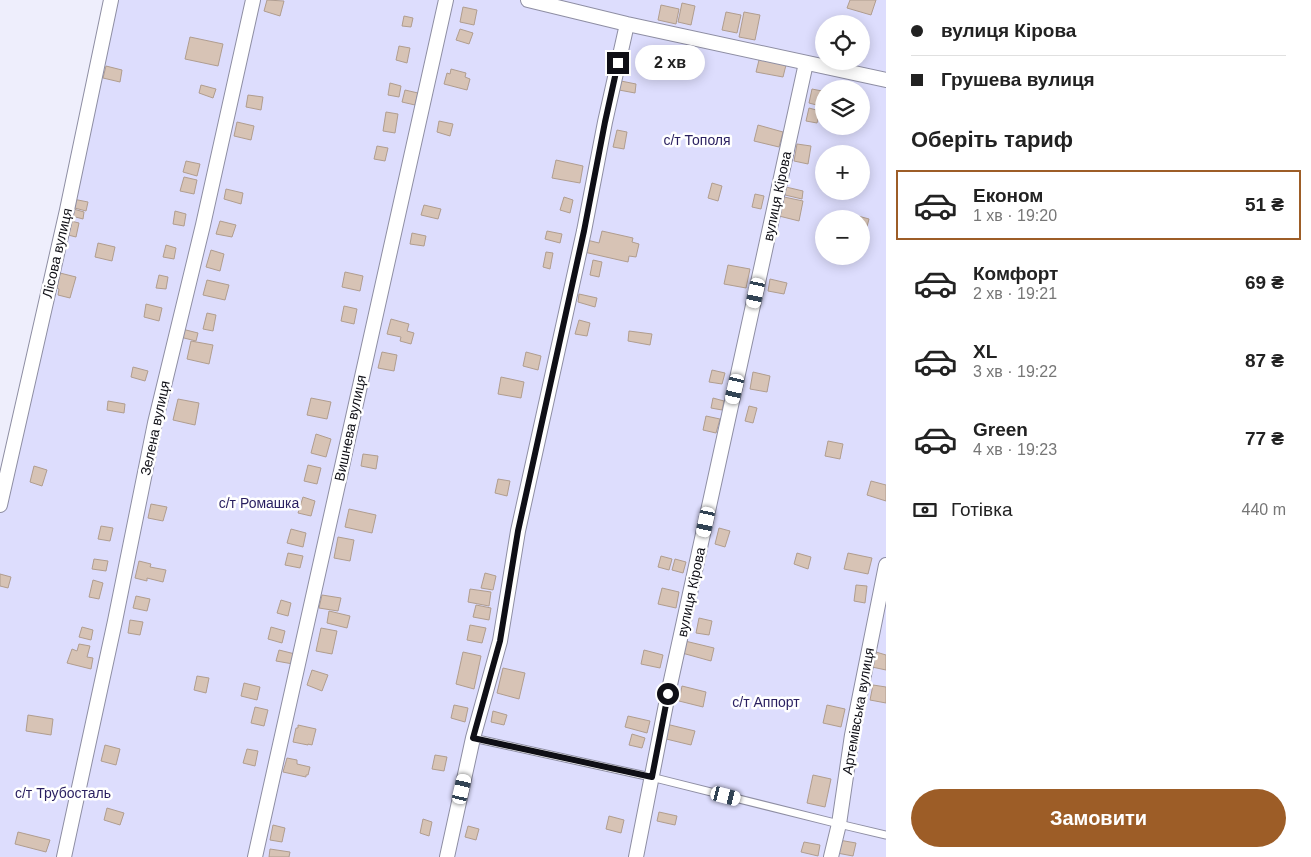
<!DOCTYPE html>
<html lang="uk">
<meta charset="utf-8">
<style>
body{margin:0;font-family:Arial,sans-serif;background:#f2f2f2;color:#222;height:100vh;display:flex;flex-direction:column;font-size:19px;white-space:nowrap}
*{box-sizing:border-box;margin:0}
p{font-size:16px;color:#767676}
.icon{flex:none;width:28px;height:28px;fill:none;stroke:currentColor;stroke-width:2;stroke-linecap:round;stroke-linejoin:round}
.map{position:relative;flex:1;overflow:hidden}
.details{display:flex;flex-direction:column;background:#fff;width:425px}
.details>*{flex:none}
.top-card{display:grid;align-content:center;height:110px;padding:0 25px;background:#fff}
.tools{position:absolute;left:815px;top:15px;display:grid;gap:10px}
.tools a{display:grid;place-items:center;width:55px;height:55px;border-radius:50%;background:#fff;box-shadow:0 2px 12px #0003;font-size:25px}
.end{position:absolute;width:22px;height:22px;margin:-11px;border:6px solid #0f0f16;background:#fff;box-shadow:0 0 0 2px #fff}
.from{border-radius:50%}
.bubble{position:absolute;height:35px;border-radius:18px;background:#fff;box-shadow:0 2px 12px #0003;font-size:16px;font-weight:700;line-height:35px;text-align:center}
.car{position:absolute;width:15px;height:30px;margin:-15px -8px;border-radius:6px;box-shadow:0 0 4px 1px #0007;background:linear-gradient(#fff 24%,#345 0 40%,#fff 0 76%,#345 0 86%,#fff 0)}
.top-card b{display:flex;align-items:center;gap:18px;height:48px;font-size:19px}
.top-card b+b{border-top:1px solid #e0e0e0}
.top-card i{width:12px;height:12px;background:#222}
ul{padding:0;list-style:none}
li{display:flex;align-items:center;gap:15px;height:70px;margin:0 10px 8px;padding:0 15px;border:2px solid transparent;border-radius:0px}
li div{flex:1}
li b{display:block;font-size:19px}
li em{font-style:normal;font-weight:700}
li.on{border-color:#9d5d27}
li>.icon{width:45px;height:45px;stroke-width:1.5}
h2{padding:0 25px;font-size:22px;line-height:60px}
.pay{display:flex;align-items:center;gap:12px;height:55px;padding:0 25px;font-size:19px}
.pay p{margin-inline-start:auto}
.primary-button{display:flex;gap:10px;margin-top:auto;padding:10px 25px}
.primary-button a{flex:1;height:58px;border-radius:30px;background:#9d5d27;color:#fff;font-size:20px;font-weight:700;line-height:58px;text-align:center}
main{display:flex;flex:1;min-height:0}
.map>svg:first-child{display:block}
</style>
<main>
<div class="map">
<svg width="886" height="857" viewBox="0 0 886 857">
<rect width="100%" height="100%" fill="#eeeefc"/>
<path fill="#ddddfd" fill-rule="evenodd" d="M114,0H886V857H0V486ZM824,24H861V61H824ZM824,89H861V126H824ZM824,154H861V191H824ZM824,219H861V256H824Z"/>
<path fill="#d7c3b5" stroke="#b09d8f" d="M267,0L284,1L280,16L264,11Z
M850,0H876L871,15L847,8Z
M682,3L695,6L691,25L678,22Z
M661,5L679,9L676,24L658,20Z
M463,7L477,10L474,25L460,22Z
M726,12L741,15L737,33L722,30Z
M744,12L760,15L755,40L739,37Z
M404,16L413,18L411,27L402,26Z
M460,29L473,33L469,44L456,40Z
M190,37L223,44L218,66L185,59Z
M399,46L410,48L407,63L396,60Z
M760,56L786,65L783,77L756,72Z
M106,66L122,70L120,82L103,78Z
M451,69L466,73L465,77L470,79L467,90L444,84L447,73L450,74Z
M621,81L636,84L635,93L619,90Z
M390,83L401,86L399,97L388,95Z
M201,85L216,89L213,98L199,93Z
M812,89L822,91L821,99H824V107L809,103Z
M405,90L418,93L415,105L402,102Z
M248,95L263,97L261,110L246,107Z
M809,108L820,111L817,123L806,121Z
M386,112L398,114L395,133L383,131Z
M439,121L453,124L450,136L437,132Z
M237,122L254,126L251,140L234,136Z
M758,125L783,132L779,147L754,141Z
M617,130L627,132L624,149L613,147Z
M797,144L811,146L808,164L794,161Z
M377,146L388,148L385,161L374,159Z
M556,160L583,166L580,183L552,178Z
M186,161L200,164L197,176L183,172Z
M184,177L197,180L194,194L180,191Z
M712,183L722,186L718,201L708,198Z
M786,187L803,191L802,199L785,195Z
M226,189L243,193L241,204L224,199Z
M755,194L764,196L761,209L752,207Z
M564,197L573,200L570,213L560,210Z
M784,197L803,201L799,221L779,216Z
M73,199L88,202L86,211L71,207Z
M424,205L441,209L438,219L421,215Z
M70,208L84,212L83,219L68,215Z
M175,211L186,214L184,226L173,224Z
M851,214L869,219L862,246L861,245V219H850Z
M67,220L79,223L76,237L64,234Z
M220,221L236,225L232,237L216,234Z
M547,231L562,234L560,243L545,239Z
M602,231L633,238L632,242L639,244L636,257L629,256L628,262L584,252L587,240L599,243Z
M412,233L426,236L424,246L410,244Z
M98,243L115,247L112,261L95,257Z
M166,245L176,248L174,259L163,257Z
M211,250L224,254L220,271L206,267Z
M546,252L553,253L550,269L543,267Z
M593,260L602,262L599,277L590,275Z
M728,265L750,269L746,288L724,284Z
M345,272L363,276L360,291L342,287Z
M60,273L76,277L70,298L58,295L59,289L57,288Z
M159,275L168,277L166,289L156,288Z
M770,279L787,283L784,294L768,291Z
M207,280L229,285L225,300L203,295Z
M579,294L597,298L595,307L578,302Z
M146,304L162,308L159,321L144,317Z
M344,306L357,309L354,324L341,321Z
M207,313L216,315L213,331L203,329Z
M391,319L409,324L407,331L414,333L411,344L400,341L401,337L387,334Z
M579,320L590,323L587,336L575,334Z
M182,329L198,333L196,341L180,337Z
M629,331L652,334L650,345L628,341Z
M191,341L213,345L209,364L187,359Z
M382,352L397,355L394,371L378,368Z
M526,352L541,356L538,370L523,366Z
M133,367L148,371L145,381L131,377Z
M712,370L725,373L722,384L709,382Z
M753,372L770,376L767,392L750,389Z
M501,377L524,382L521,398L498,394Z
M311,398L331,402L327,419L307,415Z
M713,398L724,401L722,410L711,408Z
M178,399L199,403L195,425L173,420Z
M108,401L125,404L124,413L107,410Z
M749,406L757,408L753,423L745,421Z
M706,416L720,419L716,433L703,430Z
M316,434L331,439L326,457L311,453Z
M828,441L843,444L840,459L825,456Z
M363,454L378,456L376,469L361,466Z
M308,465L321,468L317,484L304,481Z
M34,466L47,470L42,486L30,482Z
M498,479L510,481L507,496L495,493Z
M871,481L886,485V501L867,495Z
M303,497L315,501L311,516L298,513Z
M151,504L167,507L163,521L148,518Z
M349,509L376,515L372,533L345,527Z
M101,526L113,528L110,541L98,539Z
M719,528L730,531L725,547L715,544Z
M291,529L306,533L303,547L287,543Z
M338,537L354,540L350,561L334,558Z
M288,553L303,556L300,568L285,565Z
M797,553L811,557L808,569L794,564Z
M848,553L872,558L868,574L844,569Z
M661,556L672,559L669,570L658,567Z
M94,559L108,561L106,571L92,569Z
M675,559L686,562L683,573L672,570Z
M139,561L151,564L150,567L166,570L163,582L147,578V581L135,578Z
M485,573L496,576L493,590L481,588Z
M0,574L11,577L8,588L0,586Z
M93,580L103,583L99,599L89,597Z
M856,585L867,586L865,603L854,601Z
M662,588L679,592L676,608L658,604Z
M470,589L491,592L489,606L468,602Z
M322,595L341,598L338,611L319,608Z
M136,596L150,599L147,611L133,608Z
M281,600L291,603L288,616L277,613Z
M476,605L491,608L489,620L473,617Z
M329,611L350,616L347,628L327,623Z
M699,618L712,621L709,635L696,633Z
M130,620L143,622L140,635L128,633Z
M470,625L486,628L482,643L467,640Z
M82,627L93,630L91,640L79,637Z
M271,627L285,631L282,643L268,639Z
M321,628L337,631L332,654L316,651Z
M685,641L714,648L711,661L682,653Z
M79,644L90,646L87,657L93,658L91,669L67,663L72,649L77,651Z
M279,650L295,654L293,664L276,661Z
M644,650L663,655L660,668L641,664Z
M463,652L481,656L474,689L456,684Z
M876,652L886,655V670L872,667Z
M503,668L525,673L519,699L497,693Z
M312,670L328,675L322,691L307,685Z
M197,676L209,678L206,693L194,690Z
M244,683L260,687L257,700L241,696Z
M873,685L886,687V703L870,700Z
M682,686L706,692L703,707L679,701Z
M454,705L468,708L465,722L451,718Z
M827,705L845,709L841,727L823,723Z
M255,707L268,710L264,726L251,723Z
M493,711L507,715L504,725L491,722Z
M28,715L53,719L51,735L26,731Z
M628,716L650,721L647,733L625,727Z
M666,724L695,731L691,745L662,738Z
M298,725L316,729L312,745L308,744V745L293,742L296,728H298Z
M632,734L645,738L642,748L629,745Z
M105,745L120,749L116,765L101,761Z
M247,749L258,751L255,766L243,763Z
M435,755L447,757L444,771L432,769Z
M287,758L297,760V764L310,767L308,775H306V777L283,772Z
M813,775L831,779L825,807L807,803Z
M107,808L124,813L120,825L104,820Z
M659,812L677,816L675,825L657,821Z
M609,816L624,820L621,833L606,829Z
M423,819L432,822L429,836L420,833Z
M273,825L285,828L282,842L270,840Z
M468,826L479,829L476,840L465,837Z
M18,832L50,840L46,852L15,844Z
M839,840L856,843L853,856L837,853Z
M804,842L820,845L818,856L801,852Z
M270,849L290,852L289,857H269Z"/>
<g fill="none" stroke-linecap="round" stroke-linejoin="round">
<g stroke="#8e8ea3" stroke-width="9">
<path id="service" d="M473,738L651,777L839,824L886,835"/>
</g>
<g stroke="#8e8ea3" stroke-width="16">
<path id="minor" d="M528,0L627,24L886,80
M0,505L67,210L111,0
M64,857L115,621L155,423L203,225L253,0
M255,857L446,0
M447,857L473,738L500,641L518,531L584,231L605,122L627,24
M636,857L668,694L806,63
M831,857L839,824L852,735L886,565"/>
</g>
<use href="#service" stroke="#fff" stroke-width="7"/>
<use href="#minor" stroke="#fff" stroke-width="14"/>
</g>
<g fill="none" stroke-linecap="round" stroke-linejoin="round">
<path stroke="#0f0f16" stroke-width="6" d="M618,63L605,122L584,231L518,531L500,641L473,738L652,777L668,694"/>
</g>
<g text-anchor="middle" dominant-baseline="central" stroke-width="5" stroke-linejoin="round" paint-order="stroke">
<g font-size="14" fill="#291f60" stroke="#fff">
<text x="697" y="140">с/т Тополя</text>
<text x="259" y="503">с/т Ромашка</text>
<text x="766" y="702">с/т Аппорт</text>
<text x="63" y="793">с/т Трубосталь</text>
</g>
<g font-size="14" fill="#0f0f16" stroke="#fff">
<text transform="translate(777 196) rotate(-78)">вулиця Кірова</text>
<text transform="translate(57 253) rotate(-77)">Лісова вулиця</text>
<text transform="translate(155 428) rotate(-78)">Зелена вулиця</text>
<text transform="translate(350 428) rotate(-78)">Вишнева вулиця</text>
<text transform="translate(691 592) rotate(-78)">вулиця Кірова</text>
<text transform="translate(858 711) rotate(-80)">Артемівська вулиця</text>
</g>
</g>
</svg>
<div class="tools">
<a><svg class="icon" aria-label="locate" viewBox="0 0 24 24"><circle cx="12" cy="12" r="6"/><path d="M12 2v4M12 18v4M2 12h4M18 12h4"/></svg></a>
<a><svg class="icon" aria-label="layers" viewBox="0 0 24 24"><path d="M12 4l9 5-9 5-9-5zM3 14l9 5 9-5"/></svg></a>
<a>+</a>
<a>−</a>
</div>
<i class="end from" style="left:668px;top:694px"></i>
<i class="end" style="left:618px;top:63px"></i>
<div class="bubble" style="left:635px;top:45px;width:70px">2 хв</div>
<i class="car" style="left:756px;top:293px;rotate:192deg"></i>
<i class="car" style="left:735px;top:389px;rotate:193deg"></i>
<i class="car" style="left:706px;top:522px;rotate:192deg"></i>
<i class="car" style="left:462px;top:789px;rotate:13deg"></i>
<i class="car" style="left:726px;top:796px;rotate:104deg"></i>
</div>
<section class="details">
<div class="top-card">
<b><i class="from"></i>вулиця Кірова</b>
<b><i></i>Грушева вулиця</b>
</div>
<h2>Оберіть тариф</h2>
<ul>
<li class="on"><svg class="icon" aria-label="car" viewBox="0 0 24 24"><path d="M5 17H2v-5l4-1 3-4h7l3 4 3 1v5h-3M9 17h6M6 11h13"/><circle cx="7" cy="17" r="2"/><circle cx="17" cy="17" r="2"/></svg><div><b>Економ</b><p>1 хв · 19:20</p></div><em>51 ₴</em></li>
<li><svg class="icon" aria-label="car" viewBox="0 0 24 24"><path d="M5 17H2v-5l4-1 3-4h7l3 4 3 1v5h-3M9 17h6M6 11h13"/><circle cx="7" cy="17" r="2"/><circle cx="17" cy="17" r="2"/></svg><div><b>Комфорт</b><p>2 хв · 19:21</p></div><em>69 ₴</em></li>
<li><svg class="icon" aria-label="car" viewBox="0 0 24 24"><path d="M5 17H2v-5l4-1 3-4h7l3 4 3 1v5h-3M9 17h6M6 11h13"/><circle cx="7" cy="17" r="2"/><circle cx="17" cy="17" r="2"/></svg><div><b>XL</b><p>3 хв · 19:22</p></div><em>87 ₴</em></li>
<li><svg class="icon" aria-label="car" viewBox="0 0 24 24"><path d="M5 17H2v-5l4-1 3-4h7l3 4 3 1v5h-3M9 17h6M6 11h13"/><circle cx="7" cy="17" r="2"/><circle cx="17" cy="17" r="2"/></svg><div><b>Green</b><p>4 хв · 19:23</p></div><em>77 ₴</em></li>
</ul>
<div class="pay"><svg class="icon" aria-label="cash" viewBox="0 0 24 24"><path d="M3 7h18v10H3z"/><circle cx="12" cy="12" r="2"/></svg>Готівка<p>440 m</p></div>
<div class="primary-button"><a>Замовити</a></div>
</section>
</main>
